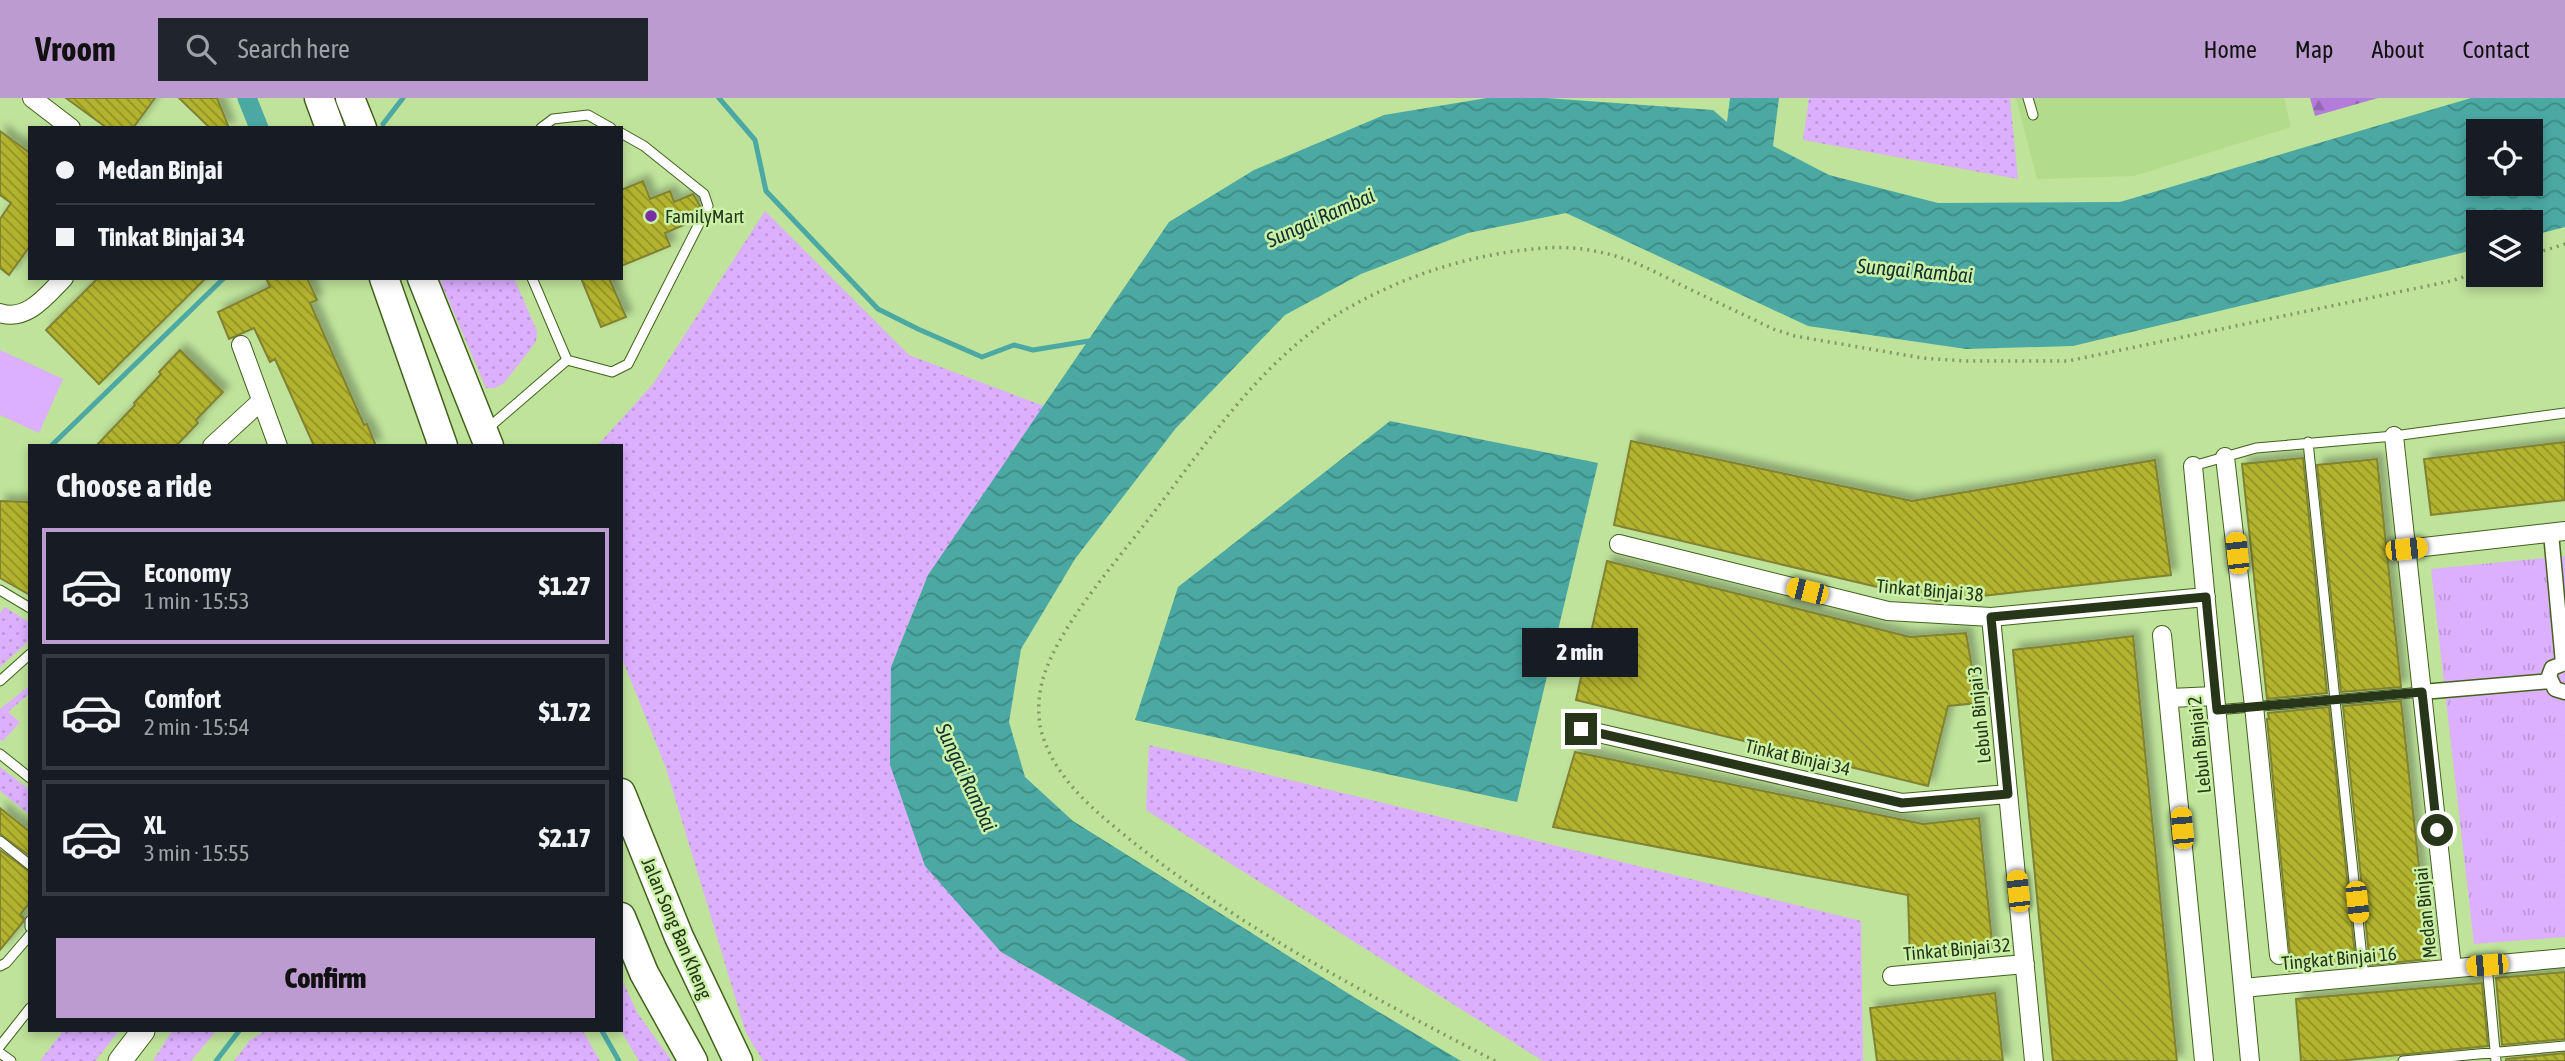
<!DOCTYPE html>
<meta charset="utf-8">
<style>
body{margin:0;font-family:"Asap Condensed",sans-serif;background:#20242c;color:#f1f3f6;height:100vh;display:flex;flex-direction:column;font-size:26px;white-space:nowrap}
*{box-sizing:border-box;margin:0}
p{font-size:23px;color:#9ea1a6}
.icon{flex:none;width:38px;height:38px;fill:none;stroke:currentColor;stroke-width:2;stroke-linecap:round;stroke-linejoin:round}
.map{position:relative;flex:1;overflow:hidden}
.drawer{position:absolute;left:28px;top:346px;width:595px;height:588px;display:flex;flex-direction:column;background:#171b24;border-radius:0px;box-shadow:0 4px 10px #0003}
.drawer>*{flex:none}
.top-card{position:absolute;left:28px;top:28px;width:595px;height:154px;border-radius:0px;box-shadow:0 4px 10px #0003;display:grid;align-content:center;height:154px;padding:0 28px;background:#171b24}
.controls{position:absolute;left:2466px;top:21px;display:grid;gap:14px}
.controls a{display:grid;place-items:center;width:77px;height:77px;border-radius:0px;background:#171b24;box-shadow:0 4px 10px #0003;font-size:35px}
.end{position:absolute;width:32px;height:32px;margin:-16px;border:9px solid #273518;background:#fff;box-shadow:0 0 0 4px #fff}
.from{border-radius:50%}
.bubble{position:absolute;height:49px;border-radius:0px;background:#171b24;box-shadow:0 4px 10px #0003;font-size:23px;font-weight:800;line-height:49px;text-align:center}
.car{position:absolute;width:21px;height:42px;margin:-21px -10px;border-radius:9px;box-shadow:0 0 5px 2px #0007;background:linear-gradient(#f5c518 24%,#345 0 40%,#f5c518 0 76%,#345 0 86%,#f5c518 0)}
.top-card b{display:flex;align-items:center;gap:24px;height:66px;font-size:26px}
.top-card b+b{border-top:2px solid #363941}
.top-card i{width:18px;height:18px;background:#f1f3f6}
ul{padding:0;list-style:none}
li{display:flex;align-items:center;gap:21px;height:116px;margin:0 14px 10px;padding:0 14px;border:4px solid #363941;border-radius:0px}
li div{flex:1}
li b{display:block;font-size:26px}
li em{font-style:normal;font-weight:800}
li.on{border-color:#bb9bd0}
li>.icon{width:63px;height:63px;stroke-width:1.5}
h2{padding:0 28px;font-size:32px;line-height:84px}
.button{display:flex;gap:14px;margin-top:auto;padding:14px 28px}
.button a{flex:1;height:80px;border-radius:0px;background:#bb9bd0;color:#111;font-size:28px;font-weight:800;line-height:80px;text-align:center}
header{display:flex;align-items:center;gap:42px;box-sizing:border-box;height:98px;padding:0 35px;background:#bb9bd0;color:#111}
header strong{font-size:33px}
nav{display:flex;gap:38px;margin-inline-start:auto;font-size:24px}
.search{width:490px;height:63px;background:#20242c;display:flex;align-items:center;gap:18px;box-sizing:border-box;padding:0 24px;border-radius:0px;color:#9ea1a6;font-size:26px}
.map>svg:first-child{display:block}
</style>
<header>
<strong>Vroom</strong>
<div class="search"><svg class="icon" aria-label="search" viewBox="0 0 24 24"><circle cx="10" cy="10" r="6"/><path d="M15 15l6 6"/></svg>Search here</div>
<nav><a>Home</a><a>Map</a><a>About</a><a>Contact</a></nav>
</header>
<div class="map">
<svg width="2565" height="963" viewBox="0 0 2565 963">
<defs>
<pattern id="grass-dots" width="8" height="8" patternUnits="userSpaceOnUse" patternTransform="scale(1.75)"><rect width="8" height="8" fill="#ddafff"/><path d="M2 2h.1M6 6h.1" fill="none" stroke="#be97da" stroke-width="1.8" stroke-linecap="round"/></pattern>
<pattern id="forest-firs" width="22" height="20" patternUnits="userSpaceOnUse" patternTransform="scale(1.75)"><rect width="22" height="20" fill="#b37bda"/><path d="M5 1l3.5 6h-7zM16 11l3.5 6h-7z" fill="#9266b0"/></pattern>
<pattern id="park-tufts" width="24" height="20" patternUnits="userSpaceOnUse" patternTransform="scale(1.75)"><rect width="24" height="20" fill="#ddafff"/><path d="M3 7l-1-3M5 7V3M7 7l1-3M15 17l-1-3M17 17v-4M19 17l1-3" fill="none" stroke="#be97da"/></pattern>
<pattern id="water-waves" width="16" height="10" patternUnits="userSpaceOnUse" patternTransform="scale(1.75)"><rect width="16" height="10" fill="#4ba8a3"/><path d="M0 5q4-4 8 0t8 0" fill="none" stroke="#3e8a84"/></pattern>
<pattern id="building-back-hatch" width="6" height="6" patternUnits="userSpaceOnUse" patternTransform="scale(1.75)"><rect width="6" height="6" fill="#b2b32e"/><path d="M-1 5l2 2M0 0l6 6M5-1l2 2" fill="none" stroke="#919226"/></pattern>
<filter id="shadow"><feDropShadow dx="6" dy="-6" stdDeviation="3.5" flood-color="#0004"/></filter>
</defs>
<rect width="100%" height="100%" fill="#bfe39b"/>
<path fill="#b3db8c" d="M2016,0H2284L2291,29L2134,78L2037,81Z
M2565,935V963H2291Z"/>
<path fill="url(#grass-dots)" d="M1809,0H2010L2018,81L1803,42Z
M765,113L909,257L1044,308L928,477L891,569L1001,854L1189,963H763L746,935L666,670L621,558V348H597L653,286Z
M439,180H514L537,233L536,244L504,285L495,290H486Z
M5,509L30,525V542L0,569V515Z
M30,587V595L8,614L20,624L3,643L0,642V611Z
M1149,647L1861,823L1863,963H1543L1146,712Z
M0,669L30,692V717L0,693Z
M621,880L638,916L672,963H639L621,933Z
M63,933H119L95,963H40Z
M172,933H216L191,963H153Z
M265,933H583L600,963H234L250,942Z"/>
<path fill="url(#forest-firs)" d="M2310,0H2378L2315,18Z"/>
<path fill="url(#park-tufts)" d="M2565,458V839L2474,846L2431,471Z"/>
<path fill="#ddafff" d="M0,252L63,281L39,335L0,317Z"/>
<path fill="url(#water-waves)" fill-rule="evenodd" d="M1487,0H1546L1713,12L1727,24L1730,0H1779L1773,48L1829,77L1938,105L2120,104L2471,0H2565V129L2531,138L2530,124H2478V151L2073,248L1966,251L1808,228L1566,115L1468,135L1361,176L1285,217L1176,330L1075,461L1021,551L1009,624L1025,679L1073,723L1357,901L1461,963H1189L1001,854L925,768L890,667L891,569L928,477L1169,124L1254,72L1384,17ZM2478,33H2530V86H2478Z
M1390,323L1598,365L1517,704L1135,622L1178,489Z"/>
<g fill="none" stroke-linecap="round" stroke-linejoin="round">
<path stroke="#4ba8a3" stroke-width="5" d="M719,0L755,42L766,93L878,211L918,231L982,259L1014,247L1033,252L1095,242
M383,26L403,0
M51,348L224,180
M602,933L619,963
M216,963L239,933"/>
<path stroke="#4ba8a3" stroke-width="19" d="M247,0L259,30"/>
</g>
<path fill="url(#building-back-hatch)" stroke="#818232" stroke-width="2" filter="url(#shadow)" d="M66,0H155L133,30H107Z
M179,0H217L229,30H210Z
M0,33L30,55V148L9,177L0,170V121L11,105L0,97Z
M643,83L650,101L670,93L674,104L693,96L700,108L697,115L681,120L684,127L665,135L670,148L621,168V92Z
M98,180H206L99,286L46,232Z
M266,180H307L317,202L310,205L364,327L367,326L376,348H314L275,261L270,264L254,230L229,241L218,214L270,189Z
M581,180H609L626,219L601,229Z
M180,252L223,294L196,322L198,325L176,348H96L135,307L134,305L161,276L159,274Z
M1631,343L1912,403L2155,362L2171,477L1937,503L1614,427Z
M2565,344V402L2431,417L2424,361Z
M2303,360L2327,595L2267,601L2242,366Z
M2377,361L2401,589L2341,594L2317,367Z
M0,403L30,404V497L0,480Z
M1607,463L1910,539L1966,535L1978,605L1948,608L1928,688L1576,602Z
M2133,538L2177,963H2053L2013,552Z
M2401,603L2429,861L2370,867L2343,608Z
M2329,609L2356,866L2289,873L2290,856L2267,621H2269L2268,615Z
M1575,654L1923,726L1979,720L1993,853L1910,860L1908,797L1553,729Z
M0,710L30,734V758L0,736Z
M0,752L30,774V804L20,817L24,820L23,824L0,852Z
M2565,874V941L2502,947L2496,880Z
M2482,885L2488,948L2338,963H2301L2296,901Z
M1995,895L2003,963H1877L1870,910Z
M2565,955V963H2506V961Z"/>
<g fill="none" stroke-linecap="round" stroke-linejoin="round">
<g stroke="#42611b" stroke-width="11">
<path id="service" d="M2028,0L2033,17
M541,30L553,21L588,17L611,30
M532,180L567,262
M567,262L612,274L628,266L708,108L704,96L644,48L621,35
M486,332L567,262
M2308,344L2364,879
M2193,368L2256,350L2394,338L2565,315
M0,492L30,510
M0,583L30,556
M2217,612L2422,594
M0,656L30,680
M0,743L30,767
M30,823V829
M2487,867L2496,963
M0,868L6,865L30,837
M0,948L30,910
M0,955L11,963
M2403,963L2565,948"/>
</g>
<g stroke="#42611b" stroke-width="17">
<path id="pedestrian" d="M2551,435L2563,565
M2565,565L2552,570L2549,578L2555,591L2565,594
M2422,594L2550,583"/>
</g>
<g stroke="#42611b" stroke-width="20">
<path id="minor" d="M32,0L71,30
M0,215C27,224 47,197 64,180
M241,247L278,348
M2394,338L2452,870
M212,348L260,304
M2225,359L2254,608L2279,857
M2193,368L2250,963
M1619,446L1888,513L1991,519L2206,499
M2406,451L2565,433
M1991,519L2034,963
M2162,537L2204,963
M2170,600L2215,598
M1581,631L1902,705L2008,696
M1892,878L2025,866
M2243,890L2565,860"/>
</g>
<g stroke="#42611b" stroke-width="25">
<path id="tertiary" d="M120,963L143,933"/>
</g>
<g stroke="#42611b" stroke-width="31">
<path id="primary" d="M319,0L330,30
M350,0L362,30
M384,180L443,348
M422,180L489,348
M621,695L679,839L738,963
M621,819L644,875L693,963"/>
</g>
<path stroke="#7f9a64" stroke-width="3.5" stroke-dasharray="2 5" stroke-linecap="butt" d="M2530,157L2565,146
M1495,963C1370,898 1244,832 1133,744C1097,715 1058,684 1043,639C1037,622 1038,601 1042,584C1056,532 1111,470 1144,427C1201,354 1254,270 1333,219C1391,183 1456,160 1524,152C1547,149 1571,148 1594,153C1625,158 1654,173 1681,187C1712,202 1743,216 1773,231L1795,238L1922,260L1965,263H2068L2451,183L2478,174"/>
<use href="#service" stroke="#fff" stroke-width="9"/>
<use href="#pedestrian" stroke="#fff" stroke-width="14"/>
<use href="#minor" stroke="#fff" stroke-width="18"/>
<use href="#tertiary" stroke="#fff" stroke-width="23"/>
<use href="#primary" stroke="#fff" stroke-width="28"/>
</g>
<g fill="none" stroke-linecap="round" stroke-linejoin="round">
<path stroke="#273518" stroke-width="9" d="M1581,631L1902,705L2008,696L1991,519L2206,499L2217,612L2422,594L2437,732"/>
</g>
<circle fill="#7830a2" stroke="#cbf1a8" stroke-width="2.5" cx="651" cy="118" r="7"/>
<g text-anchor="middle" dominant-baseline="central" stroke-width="5" stroke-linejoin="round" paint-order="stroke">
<g font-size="19" fill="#273518" stroke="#cbf1a8" text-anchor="start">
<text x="665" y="118">FamilyMart</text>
</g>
<g font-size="19" fill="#273518" stroke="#cbf1a8">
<text transform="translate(1930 492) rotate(5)">Tinkat Binjai 38</text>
<text transform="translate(1979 617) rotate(-96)">Lebuh Binjai 3</text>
<text transform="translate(2199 647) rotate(-96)">Lebuh Binjai 2</text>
<text transform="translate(1798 659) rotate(13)">Tinkat Binjai 34</text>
<text transform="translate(2425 815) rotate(-96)">Medan Binjai</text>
<text transform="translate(677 830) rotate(67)">Jalan Song Ban Kheng</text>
<text transform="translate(1957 851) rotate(-5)">Tinkat Binjai 32</text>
<text transform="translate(2339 860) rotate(-5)">Tingkat Binjai 16</text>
</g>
<g font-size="21" font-style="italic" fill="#143130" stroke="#cbf1a8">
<text transform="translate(1320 119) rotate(-24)">Sungai Rambai</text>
<text transform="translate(1915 172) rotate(5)">Sungai Rambai</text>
<text transform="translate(967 679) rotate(65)">Sungai Rambai</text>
</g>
</g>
</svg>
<div class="controls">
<a><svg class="icon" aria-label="locate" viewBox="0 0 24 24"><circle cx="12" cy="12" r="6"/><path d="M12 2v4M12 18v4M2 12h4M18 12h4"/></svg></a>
<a><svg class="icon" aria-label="layers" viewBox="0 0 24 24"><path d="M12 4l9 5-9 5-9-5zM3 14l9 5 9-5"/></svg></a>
</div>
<i class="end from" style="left:2437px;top:732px"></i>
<i class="end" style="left:1581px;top:631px"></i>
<div class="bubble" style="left:1522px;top:530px;width:116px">2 min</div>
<i class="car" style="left:2406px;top:451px;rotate:84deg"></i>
<i class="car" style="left:2237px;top:455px;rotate:354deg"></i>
<i class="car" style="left:1807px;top:493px;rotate:284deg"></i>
<i class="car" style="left:2182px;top:730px;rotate:355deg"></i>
<i class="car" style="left:2018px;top:793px;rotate:354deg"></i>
<i class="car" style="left:2357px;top:804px;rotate:174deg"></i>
<i class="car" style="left:2487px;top:867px;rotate:265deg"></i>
<div class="top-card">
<b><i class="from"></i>Medan Binjai</b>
<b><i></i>Tinkat Binjai 34</b>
</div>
<section class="drawer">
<h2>Choose a ride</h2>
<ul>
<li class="on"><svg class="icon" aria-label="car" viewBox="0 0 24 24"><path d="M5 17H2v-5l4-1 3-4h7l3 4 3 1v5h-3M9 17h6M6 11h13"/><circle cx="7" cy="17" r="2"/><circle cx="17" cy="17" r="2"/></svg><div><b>Economy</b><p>1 min · 15:53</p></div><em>$1.27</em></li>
<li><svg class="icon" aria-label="car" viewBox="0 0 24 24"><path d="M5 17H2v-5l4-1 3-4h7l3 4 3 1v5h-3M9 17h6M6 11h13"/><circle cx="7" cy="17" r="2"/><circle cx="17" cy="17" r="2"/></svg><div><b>Comfort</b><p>2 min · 15:54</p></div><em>$1.72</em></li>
<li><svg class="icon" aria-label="car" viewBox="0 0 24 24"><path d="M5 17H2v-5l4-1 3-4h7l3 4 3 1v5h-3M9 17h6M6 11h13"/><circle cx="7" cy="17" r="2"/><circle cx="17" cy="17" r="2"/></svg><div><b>XL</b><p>3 min · 15:55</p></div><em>$2.17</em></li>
</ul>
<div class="button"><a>Confirm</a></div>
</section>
</div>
